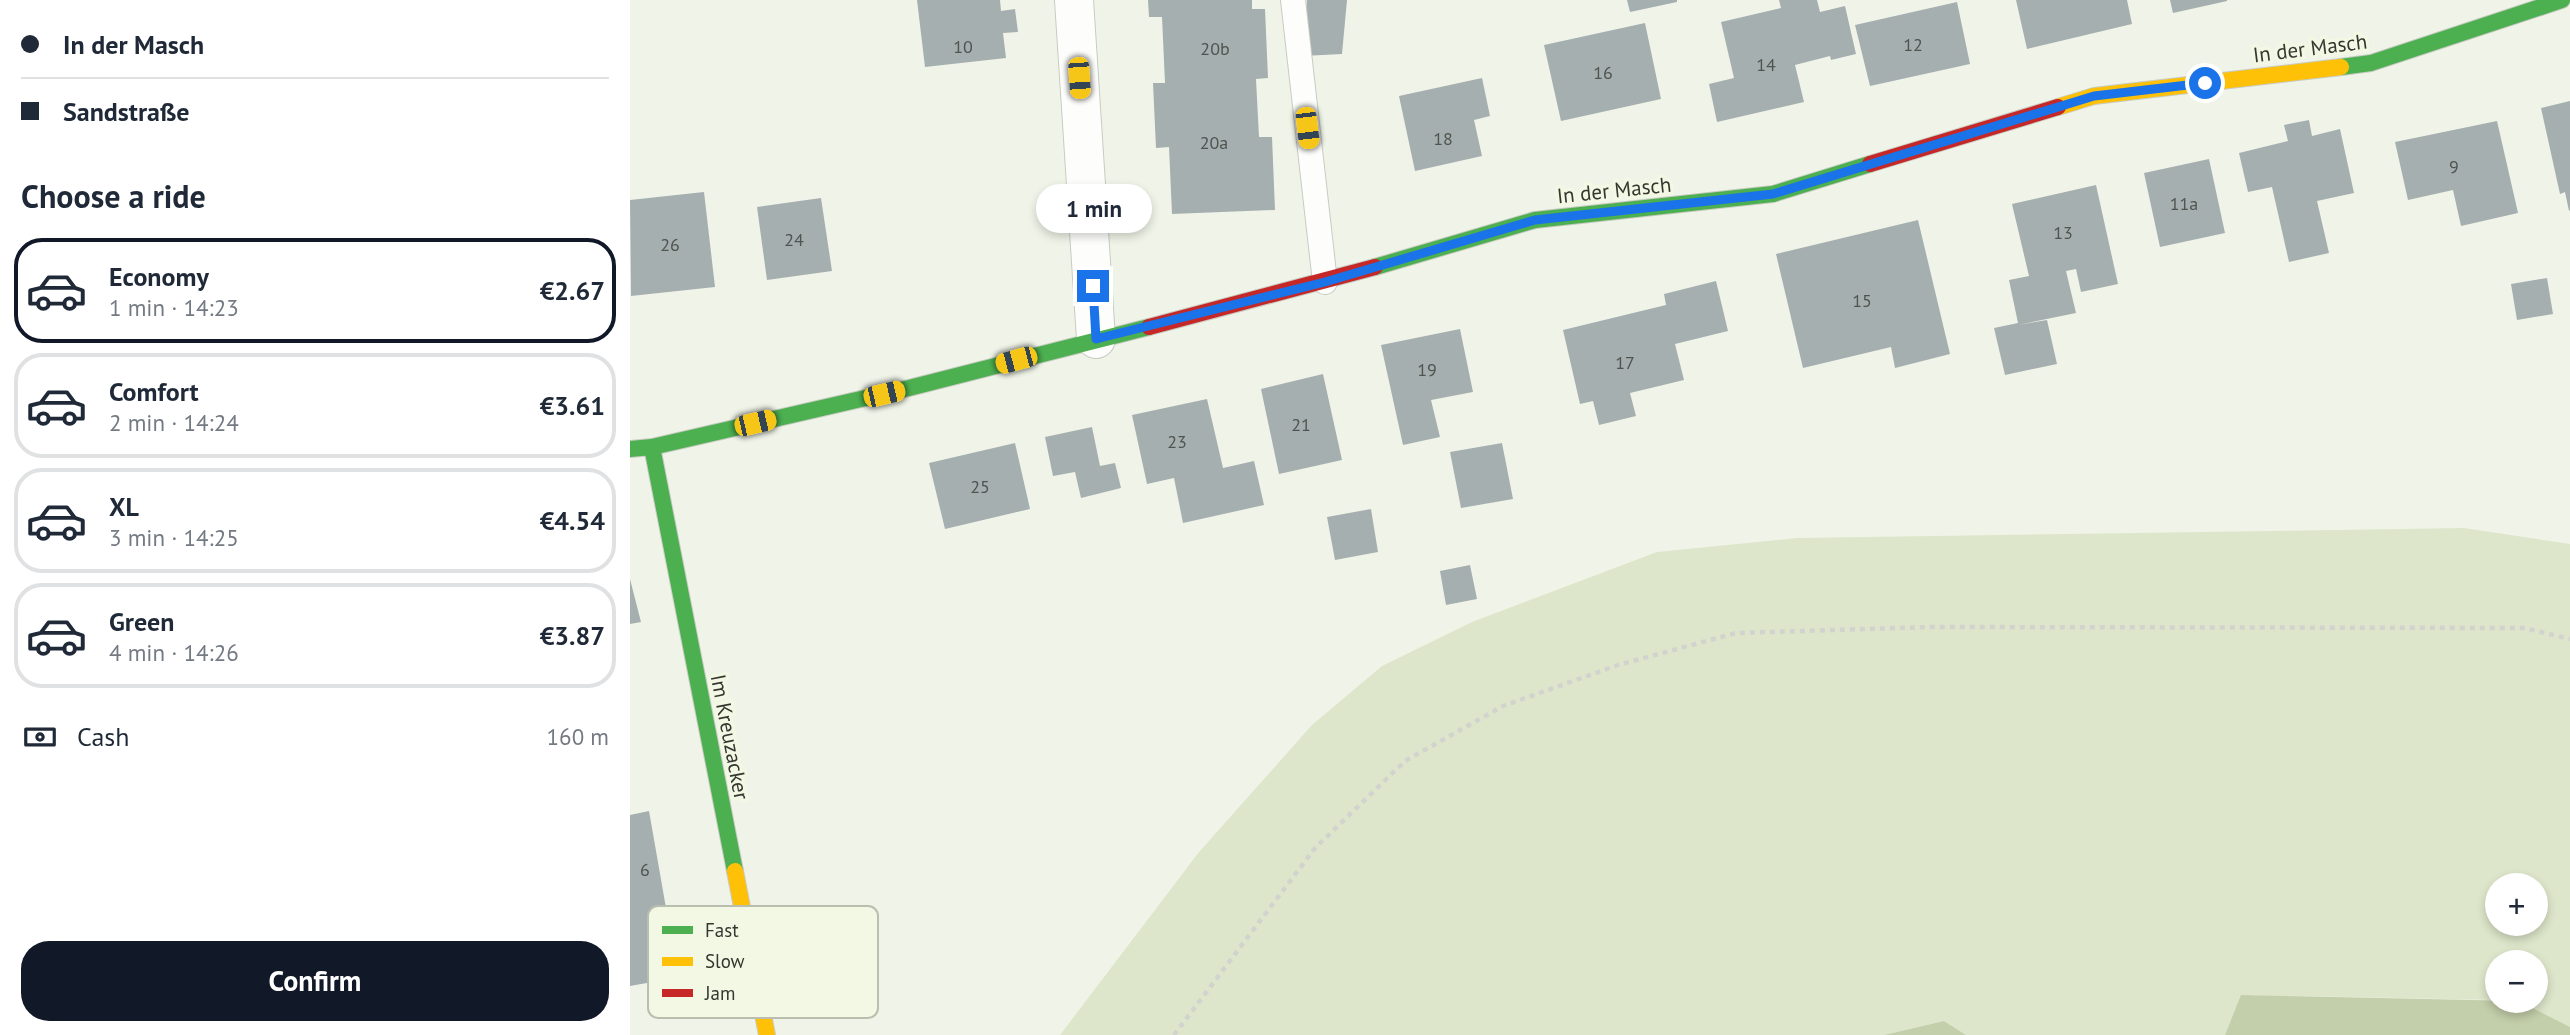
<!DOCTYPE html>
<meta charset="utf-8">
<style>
body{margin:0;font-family:"PT Sans",sans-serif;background:#f2f2f3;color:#1f2937;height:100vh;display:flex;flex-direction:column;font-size:26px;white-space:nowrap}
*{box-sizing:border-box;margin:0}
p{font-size:23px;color:#747a83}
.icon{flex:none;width:38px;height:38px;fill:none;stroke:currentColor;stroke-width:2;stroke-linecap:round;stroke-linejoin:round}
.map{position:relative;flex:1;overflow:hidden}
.panel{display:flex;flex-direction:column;background:#fff;width:630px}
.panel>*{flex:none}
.hud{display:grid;align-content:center;height:154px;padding:0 21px;background:#fff}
.controls{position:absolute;left:1855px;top:873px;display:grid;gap:14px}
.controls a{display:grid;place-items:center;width:63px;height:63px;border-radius:50%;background:#fff;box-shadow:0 4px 10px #0003;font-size:35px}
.end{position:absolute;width:32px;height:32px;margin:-16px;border:9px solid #1a73e8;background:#fff;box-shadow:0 0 0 4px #fff}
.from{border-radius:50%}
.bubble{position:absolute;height:49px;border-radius:24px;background:#fff;box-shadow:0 4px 10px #0003;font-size:23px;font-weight:700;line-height:49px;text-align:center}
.car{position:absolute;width:21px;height:42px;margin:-21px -10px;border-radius:9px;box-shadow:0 0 5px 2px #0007;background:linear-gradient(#f5c518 24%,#345 0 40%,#f5c518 0 76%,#345 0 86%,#f5c518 0)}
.hud b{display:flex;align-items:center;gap:24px;height:66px;font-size:26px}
.hud b+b{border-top:2px solid #e0e1e3}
.hud i{width:18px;height:18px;background:#1f2937}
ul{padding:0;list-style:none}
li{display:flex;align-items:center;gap:21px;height:105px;margin:0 14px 10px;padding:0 7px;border:4px solid #e0e1e3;border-radius:28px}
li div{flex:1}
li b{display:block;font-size:26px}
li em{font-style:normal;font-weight:700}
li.active{border-color:#111827}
li>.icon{width:63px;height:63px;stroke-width:1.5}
h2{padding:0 21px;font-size:32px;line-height:84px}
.pay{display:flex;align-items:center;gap:18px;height:77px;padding:0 21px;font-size:26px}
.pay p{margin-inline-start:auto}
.action{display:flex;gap:14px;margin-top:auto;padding:14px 21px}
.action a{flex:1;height:80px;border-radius:28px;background:#111827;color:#fff;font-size:28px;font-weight:700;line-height:80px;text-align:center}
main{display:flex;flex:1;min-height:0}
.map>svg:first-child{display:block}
</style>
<main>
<section class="panel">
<div class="hud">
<b><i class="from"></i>In der Masch</b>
<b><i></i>Sandstraße</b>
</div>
<h2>Choose a ride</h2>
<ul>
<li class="active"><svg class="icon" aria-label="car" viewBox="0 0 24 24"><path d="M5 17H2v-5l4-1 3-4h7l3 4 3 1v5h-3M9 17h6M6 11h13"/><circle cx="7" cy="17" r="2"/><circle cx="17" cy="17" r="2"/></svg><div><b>Economy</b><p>1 min · 14:23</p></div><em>€2.67</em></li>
<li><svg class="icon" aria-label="car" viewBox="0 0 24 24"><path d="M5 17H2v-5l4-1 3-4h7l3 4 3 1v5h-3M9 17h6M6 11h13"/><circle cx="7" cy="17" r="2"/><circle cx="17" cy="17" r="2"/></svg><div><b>Comfort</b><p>2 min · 14:24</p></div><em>€3.61</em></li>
<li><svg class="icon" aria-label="car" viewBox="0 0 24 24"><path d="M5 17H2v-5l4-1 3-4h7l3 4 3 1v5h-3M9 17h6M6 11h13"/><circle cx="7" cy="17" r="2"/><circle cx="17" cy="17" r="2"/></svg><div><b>XL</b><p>3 min · 14:25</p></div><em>€4.54</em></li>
<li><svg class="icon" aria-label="car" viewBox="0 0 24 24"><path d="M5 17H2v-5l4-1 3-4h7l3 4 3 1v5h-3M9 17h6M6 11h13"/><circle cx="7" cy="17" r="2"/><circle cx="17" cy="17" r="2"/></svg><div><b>Green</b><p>4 min · 14:26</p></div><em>€3.87</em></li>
</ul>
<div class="pay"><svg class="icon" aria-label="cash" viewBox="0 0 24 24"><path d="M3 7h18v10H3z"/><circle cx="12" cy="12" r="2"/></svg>Cash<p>160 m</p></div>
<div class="action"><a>Confirm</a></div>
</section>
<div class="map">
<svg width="1940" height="1035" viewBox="0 0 1940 1035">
<rect width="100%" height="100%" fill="#f0f4e8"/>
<path fill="#dde6ca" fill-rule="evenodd" d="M1834,528L1940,544V1027L1889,1001H1906V962H1867V1000L1612,995L1595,1035H1336L1314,1021L1254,1035H430L569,852L682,725L752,666L842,622L1027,552L1167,538ZM1867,886H1906V924H1867Z"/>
<path fill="#c3ceaa" d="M1611,995L1889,1001L1940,1027V1035H1595Z
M1314,1021L1336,1035H1254Z"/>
<path fill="#a6afb0" d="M287,0H370L371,11L385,9L388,32L373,33L376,58L295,67Z
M518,0H622V9H635L638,78L626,79L629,137H642L645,210L542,214L539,147L526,148L523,83H535L532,17H519Z
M677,0H717L712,54L673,56Z
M997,0H1047V2L1000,12Z
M1149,0H1187L1190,12L1215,6L1226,54L1201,60L1200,56L1165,65L1174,102L1087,122L1079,84L1104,78L1091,22L1151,8Z
M1386,0H1497L1502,24L1397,49Z
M1540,0H1597V1L1543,13Z
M1327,2L1340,64L1240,86L1225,25Z
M1015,23L1031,99L931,121L914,45Z
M852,78L860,116L844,120L852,156L785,171L769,96Z
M1940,101V210L1939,211L1935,192L1930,194L1911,108Z
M1679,120L1682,136L1710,129L1724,193L1687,201L1699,253L1659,262L1642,187L1618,192L1609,153L1658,141L1654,125Z
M1867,121L1888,213L1831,226L1823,190L1778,200L1765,142Z
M1579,159L1595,233L1530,247L1514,173Z
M1466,185L1488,284L1451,292L1446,269L1436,271L1446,313L1388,325L1417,320L1427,364L1375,375L1364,328L1388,323L1379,280L1399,276L1382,204Z
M74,192L85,287L1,296L0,200Z
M191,198L202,271L137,280L127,207Z
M1288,220L1320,354L1265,368L1261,347L1173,368L1146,254Z
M1917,278L1923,314L1887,320L1881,284Z
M1086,281L1098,331L1045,344L1054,380L1000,393L1006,416L969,425L963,401L950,404L933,330L1036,305L1034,294Z
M830,329L843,392L801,400L810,437L773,445L751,345Z
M693,374L712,460L649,474L631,389Z
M577,399L593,468L624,461L634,505L553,523L544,478L517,484L502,415Z
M462,427L470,466L485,463L491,488L451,498L445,472L423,476L415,437Z
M385,443L400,509L315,529L299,463Z
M872,443L883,499L831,508L820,452Z
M741,509L748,552L705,560L697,517Z
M840,565L847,599L816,605L810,571Z
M0,579L11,622L0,624Z
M19,811L39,925L53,923L62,975L0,986V815Z"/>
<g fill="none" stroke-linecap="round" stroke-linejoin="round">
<g stroke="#c8cbc2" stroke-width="26">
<path id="lane" d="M663,0L695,282"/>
</g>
<g stroke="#c8cbc2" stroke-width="40">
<path id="street" d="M444,0L466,339"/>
</g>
<g stroke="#c8cbc2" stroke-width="18">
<path id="fast" d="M1711,67L1741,63L1932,0
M745,267L905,220L1143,194L1240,164
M22,447L105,871
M0,449L22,447L279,388L519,327"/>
</g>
<g stroke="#c8cbc2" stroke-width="18">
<path id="slow" d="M1428,107L1464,96L1711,67
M105,871L137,1035"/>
</g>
<g stroke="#c8cbc2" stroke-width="18">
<path id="jam" d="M1240,164L1428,107
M519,327L745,267"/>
</g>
<path stroke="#d1d3ce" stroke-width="4.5" stroke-dasharray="5 5" stroke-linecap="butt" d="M544,1035L685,848L775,761L873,706L988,665L1106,633L1301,627L1894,628L1940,639"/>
<use href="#lane" stroke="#fdfdfc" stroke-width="24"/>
<use href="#street" stroke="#fdfdfc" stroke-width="38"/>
<use href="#fast" stroke="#4caf50" stroke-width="16"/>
<use href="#slow" stroke="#ffc107" stroke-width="16"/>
<use href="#jam" stroke="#c62828" stroke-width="16"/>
</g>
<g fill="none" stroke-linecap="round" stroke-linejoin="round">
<path stroke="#1a73e8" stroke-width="9" d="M463,286L466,339L695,282L905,220L1143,194L1464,96L1575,83"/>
</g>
<g text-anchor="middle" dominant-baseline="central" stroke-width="7" stroke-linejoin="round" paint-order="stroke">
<g font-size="18" fill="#50544f">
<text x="1283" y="44">12</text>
<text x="333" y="46">10</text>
<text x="585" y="48">20b</text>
<text x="1136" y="64">14</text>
<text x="973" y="72">16</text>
<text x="813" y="138">18</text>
<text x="584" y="142">20a</text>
<text x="1824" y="166">9</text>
<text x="1554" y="203">11a</text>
<text x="1433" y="232">13</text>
<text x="164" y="239">24</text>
<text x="40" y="244">26</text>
<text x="1232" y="300">15</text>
<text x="995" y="362">17</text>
<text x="797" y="369">19</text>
<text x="671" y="424">21</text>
<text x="547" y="441">23</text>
<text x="350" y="486">25</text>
<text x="15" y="869">6</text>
</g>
<g font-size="21" fill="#34362f" stroke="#f2f8e4">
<text transform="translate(1680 48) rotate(-7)">In der Masch</text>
<text transform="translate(984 190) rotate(-6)">In der Masch</text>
<text transform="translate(100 737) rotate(79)">Im Kreuzacker</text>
</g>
</g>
<rect x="18" y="906" width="230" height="112" rx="10" fill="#f2f8e4" stroke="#b9beae" stroke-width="2"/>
<rect x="32" y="926" width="31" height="8" fill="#4caf50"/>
<rect x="32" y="957" width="31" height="9" fill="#ffc107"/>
<rect x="32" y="989" width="31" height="8" fill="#c62828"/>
<g font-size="19" fill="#34362f">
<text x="75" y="937">Fast</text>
<text x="75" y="968">Slow</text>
<text x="75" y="1000">Jam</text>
</g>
</svg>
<div class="controls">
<a>+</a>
<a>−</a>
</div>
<i class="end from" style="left:1575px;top:83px"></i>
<i class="end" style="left:463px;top:286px"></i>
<div class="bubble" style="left:406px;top:184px;width:116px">1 min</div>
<i class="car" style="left:449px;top:78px;rotate:176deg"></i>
<i class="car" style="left:677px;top:128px;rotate:173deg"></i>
<i class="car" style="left:386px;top:360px;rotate:255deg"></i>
<i class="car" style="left:254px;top:394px;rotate:77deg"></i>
<i class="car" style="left:125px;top:423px;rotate:77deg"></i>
</div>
</main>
